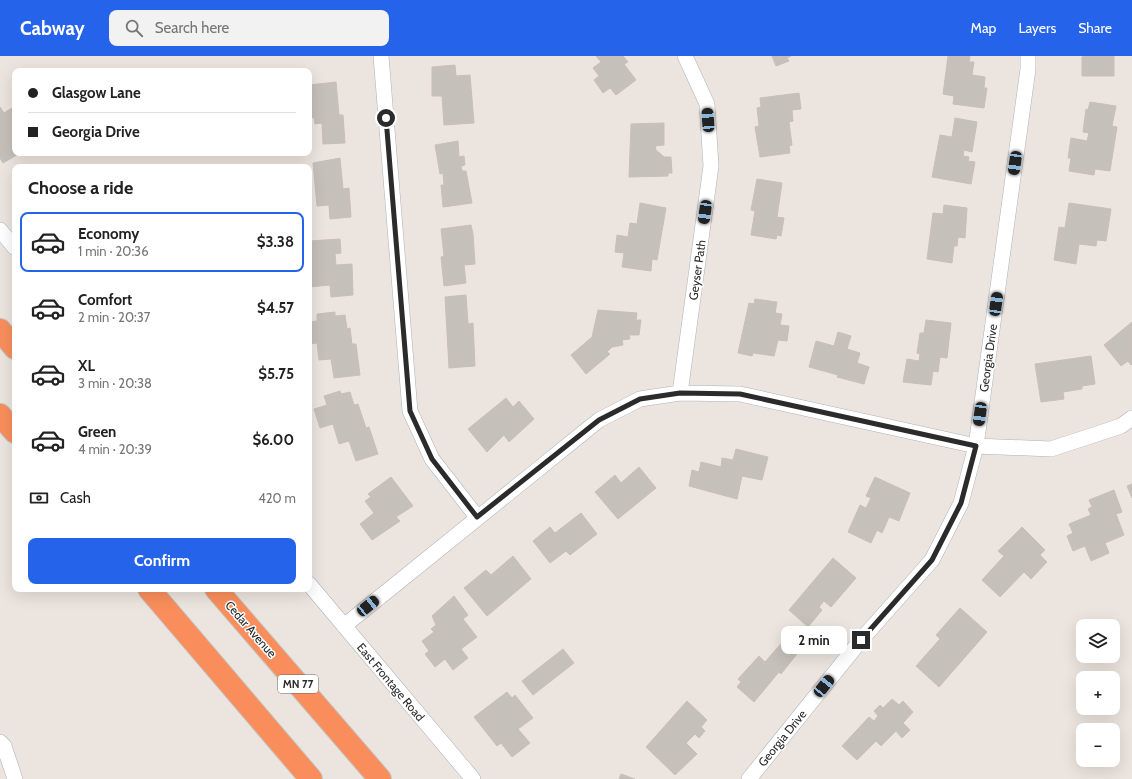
<!DOCTYPE html>
<meta charset="utf-8">
<style>
body{margin:0;font-family:Cabin,sans-serif;background:#f2f2f2;color:#222;height:100vh;display:flex;flex-direction:column;font-size:15px;white-space:nowrap}
*{box-sizing:border-box;margin:0}
p{font-size:13px;color:#767676}
.icon{flex:none;width:22px;height:22px;fill:none;stroke:currentColor;stroke-width:2;stroke-linecap:round;stroke-linejoin:round}
.map{position:relative;flex:1;overflow:hidden}
.details{position:absolute;left:12px;top:108px;width:300px;height:428px;display:flex;flex-direction:column;background:#fff;border-radius:8px;box-shadow:0 4px 16px #0002}
.details>*{flex:none}
.hud{position:absolute;left:12px;top:12px;width:300px;height:88px;border-radius:8px;box-shadow:0 4px 16px #0002;display:grid;align-content:center;height:88px;padding:0 16px;background:#fff}
.fabs{position:absolute;left:1076px;top:563px;display:grid;gap:8px}
.fabs a{display:grid;place-items:center;width:44px;height:44px;border-radius:8px;background:#fff;box-shadow:0 4px 16px #0002;font-size:20px}
.end{position:absolute;width:18px;height:18px;margin:-9px;border:5px solid #2b2b2b;background:#fff;box-shadow:0 0 0 2px #fff}
.from{border-radius:50%}
.bubble{position:absolute;height:28px;border-radius:8px;background:#fff;box-shadow:0 4px 16px #0002;font-size:13px;font-weight:700;line-height:28px;text-align:center}
.car{position:absolute;width:12px;height:24px;margin:-12px -6px;border-radius:5px;box-shadow:0 0 3px 1px #0007;background:linear-gradient(#222 24%,#8ab4d8 0 40%,#222 0 76%,#8ab4d8 0 86%,#222 0)}
.hud b{display:flex;align-items:center;gap:14px;height:38px;font-size:15px}
.hud b+b{border-top:1px solid #e0e0e0}
.hud i{width:10px;height:10px;background:#222}
ul{padding:0;list-style:none}
li{display:flex;align-items:center;gap:12px;height:60px;margin:0 8px 6px;padding:0 8px;border:2px solid transparent;border-radius:8px}
li div{flex:1}
li b{display:block;font-size:15px}
li em{font-style:normal;font-weight:700}
li.selected{border-color:#2563eb}
li>.icon{width:36px;height:36px;stroke-width:1.5}
h2{padding:0 16px;font-size:18px;line-height:48px}
.pay{display:flex;align-items:center;gap:10px;height:44px;padding:0 16px;font-size:15px}
.pay p{margin-inline-start:auto}
.primary-button{display:flex;gap:8px;margin-top:auto;padding:8px 16px}
.primary-button a{flex:1;height:46px;border-radius:8px;background:#2563eb;color:#fff;font-size:16px;font-weight:700;line-height:46px;text-align:center}
header{display:flex;align-items:center;gap:24px;box-sizing:border-box;height:56px;padding:0 20px;background:#2563eb;color:#fff}
header strong{font-size:19px}
nav{display:flex;gap:22px;margin-inline-start:auto;font-size:14px}
.search{width:280px;height:36px;background:#f2f2f2;display:flex;align-items:center;gap:10px;box-sizing:border-box;padding:0 14px;border-radius:8px;color:#767676;font-size:15px}
.map>svg:first-child{display:block}
</style>
<header>
<strong>Cabway</strong>
<div class="search"><svg class="icon" aria-label="search" viewBox="0 0 24 24"><circle cx="10" cy="10" r="6"/><path d="M15 15l6 6"/></svg>Search here</div>
<nav><a>Map</a><a>Layers</a><a>Share</a></nav>
</header>
<div class="map">
<svg width="1132" height="723" viewBox="0 0 1132 723">
<rect width="100%" height="100%" fill="#ece4de"/>
<path fill="#c5c0b9" stroke="#c8c0b7" d="M596,0H623L628,6L624,8L636,24L616,39L610,32L603,37L594,24L599,20L593,12L601,6Z
M772,0H791L787,2L789,5L776,10Z
M948,0H970L969,6H974L972,19L985,21L984,32H987L984,52L953,48L954,40L943,38Z
M1085,0H1114V20H1082V1Z
M455,9L456,20L470,19L474,67L444,69L442,40H432V11Z
M336,26L339,59H343L345,87L323,88L322,67L315,68L314,61L312,62L309,29Z
M799,37L801,53L792,54L793,65L789,66L792,89L789,90L790,97L760,101L755,71L759,70L757,52L761,51L760,42Z
M1090,46L1116,50L1112,70L1117,71L1110,115L1095,113L1094,119L1069,115L1071,102H1068L1071,82L1087,85L1089,77L1083,76L1086,53L1088,54Z
M15,50V97H20L3,107L0,102V51L4,57Z
M955,62L977,66L972,96L964,94L963,100L969,101L968,105L975,106L971,128L932,121L940,79L952,81Z
M664,67V89L655,90L656,94L664,101H671L672,117H668V120L629,121L631,68Z
M458,85L459,101L464,100L465,109L461,110L462,115H466L472,147L443,151L441,129H444L443,117L440,118L435,89Z
M340,102L343,133L349,132L351,161L330,163L329,149L317,150L313,107Z
M757,123L782,127L777,161L784,162L781,180L777,179L776,183L751,179L755,155L751,154Z
M640,147L666,152L657,204L652,203L651,215L622,211L624,197L615,196L617,179L628,181L630,167L637,168Z
M1069,147L1111,153L1106,185L1097,184L1096,190L1079,188L1076,208L1054,204L1059,171L1065,172Z
M944,149L967,152L965,182L958,181L957,190H954L952,207L927,203L933,157L943,158Z
M471,169L473,178L475,208L464,209L466,227L444,230L441,201L444,200L441,173Z
M340,183L341,197L335,198L336,209L352,208L353,239L331,241L330,229L309,231V185Z
M466,239L468,268L473,267L475,310L449,312L445,241Z
M755,243L777,246L775,257L782,258L780,269L789,270L787,285L778,284L774,300L753,297L752,300L738,297L749,247L754,248Z
M598,254L637,257L636,264H641L639,279H629L630,283L622,284L623,289L612,291L607,296L610,298L586,318L571,299L592,281Z
M335,256V260L345,259L347,273L350,272L352,288H356L360,319L334,322L331,303L319,304L317,287L309,288V266L317,265V258Z
M926,264L951,267L947,302L940,301L938,316L933,315L931,329L903,326L907,303L919,305L920,298L917,297L920,277H924Z
M1132,266V308L1131,309L1128,305L1121,310L1104,289Z
M838,276L851,280L847,293L860,297L857,307L869,311L864,328L837,321L838,319L809,311L816,285L834,290Z
M1091,300L1095,328L1082,330V333L1063,336L1064,343L1041,346L1035,308Z
M340,335L341,338L350,336L354,349L358,348L366,372L369,371L378,398L356,405L349,385L339,388L333,368L320,372L314,353L327,349L324,340Z
M506,342L513,351L519,345L534,363L509,386L504,379L487,396L468,373Z
M736,393L768,401L762,424L742,420L737,443L689,430L692,414L699,416L701,406L721,411L722,402L733,404Z
M639,411L656,432L618,463L595,436L615,419L621,427Z
M391,421L413,450L396,461L400,465L372,484L360,468L374,457L365,445L371,441L368,438Z
M875,421L910,437L899,465L889,461L882,477L877,474L871,487L848,476L860,449L866,452L871,442L866,440Z
M1132,428V442L1127,430Z
M1114,434L1122,456L1116,458L1124,479L1105,487L1109,497L1091,505L1085,490L1073,495L1067,480L1073,477L1069,468L1091,459L1088,453L1092,451L1089,444Z
M581,457L597,478L570,499L566,495L550,507L533,485L550,471L555,477Z
M1022,471L1045,494L1040,499L1047,506L1031,523L1024,516L1000,541L982,524L1004,500L998,495Z
M513,500L531,523L487,560L464,532L486,514L491,519Z
M833,502L856,522L831,551L824,545L819,551L822,554L808,571L789,554Z
M454,540L468,559L463,563L477,581L461,593L468,602L453,614L445,603L435,611L425,598L429,595L422,585L434,576L431,573L436,569L432,560Z
M960,552L987,576L939,631L916,610L940,583L936,579Z
M786,582L800,594L781,618L779,616L754,646L737,631L741,626L738,623L759,600L765,606Z
M563,593L574,607L533,639L522,625Z
M507,636L512,642L515,639L533,662L518,673L530,687L512,701L501,687L497,690L474,661Z
M892,643L899,649L903,645L913,656L903,667L910,674L902,682L896,675L881,690L876,685L857,704L842,690L869,661L874,665L878,660L874,655L880,649L883,652Z
M687,645L707,664L701,671L705,675L699,682L695,678L686,687L697,698L675,719L646,691Z
M621,718L635,723H619Z"/>
<g fill="none" stroke-linecap="round" stroke-linejoin="round">
<g stroke="#aeb2bb" stroke-width="16">
<path id="minor" d="M381,0L410,355L432,403L477,461
M0,174L15,192
M680,337L711,110L707,48L685,0
M309,528L473,723
M344,570L599,364L640,343L680,337L740,338L976,390L1051,393L1121,370L1132,362
M0,686L4,690L15,723
M749,723L861,584L932,504L961,447L976,390L1028,13V0"/>
</g>
<g stroke="#c4c4c4" stroke-width="24">
<path id="motorway" d="M0,274L15,292
M0,359L15,376
M149,533L311,723
M216,533L380,723"/>
</g>
<use href="#minor" stroke="#fff" stroke-width="15"/>
<use href="#motorway" stroke="#f98e5c" stroke-width="22"/>
</g>
<g fill="none" stroke-linecap="round" stroke-linejoin="round">
<path stroke="#2b2b2b" stroke-width="5" d="M386,62L410,355L432,403L477,461L599,364L640,343L680,337L740,338L976,390L961,447L932,504L861,584"/>
</g>
<g text-anchor="middle" dominant-baseline="central" stroke-width="3" stroke-linejoin="round" paint-order="stroke">
<rect fill="#fff" stroke="#6b6b6b" stroke-width="1" x="278" y="619" width="40" height="18" rx="3"/>
<g font-size="11" font-weight="bold" fill="#2b2b2b">
<text x="298" y="628">MN 77</text>
</g>
<g font-size="12" fill="#2b2b2b" stroke="#fff">
<text transform="translate(697 214) rotate(-82)">Geyser Path</text>
<text transform="translate(988 302) rotate(-82)">Georgia Drive</text>
<text transform="translate(251 573) rotate(49)">Cedar Avenue</text>
<text transform="translate(391 626) rotate(50)">East Frontage Road</text>
<text transform="translate(782 682) rotate(-51)">Georgia Drive</text>
</g>
</g>
</svg>
<div class="fabs">
<a><svg class="icon" aria-label="layers" viewBox="0 0 24 24"><path d="M12 4l9 5-9 5-9-5zM3 14l9 5 9-5"/></svg></a>
<a>+</a>
<a>−</a>
</div>
<i class="end from" style="left:386px;top:62px"></i>
<i class="end" style="left:861px;top:584px"></i>
<div class="bubble" style="left:781px;top:570px;width:66px">2 min</div>
<i class="car" style="left:708px;top:64px;rotate:356deg"></i>
<i class="car" style="left:1015px;top:107px;rotate:188deg"></i>
<i class="car" style="left:705px;top:156px;rotate:188deg"></i>
<i class="car" style="left:996px;top:248px;rotate:8deg"></i>
<i class="car" style="left:980px;top:358px;rotate:188deg"></i>
<i class="car" style="left:368px;top:550px;rotate:51deg"></i>
<i class="car" style="left:824px;top:630px;rotate:39deg"></i>
<div class="hud">
<b><i class="from"></i>Glasgow Lane</b>
<b><i></i>Georgia Drive</b>
</div>
<section class="details">
<h2>Choose a ride</h2>
<ul>
<li class="selected"><svg class="icon" aria-label="car" viewBox="0 0 24 24"><path d="M5 17H2v-5l4-1 3-4h7l3 4 3 1v5h-3M9 17h6M6 11h13"/><circle cx="7" cy="17" r="2"/><circle cx="17" cy="17" r="2"/></svg><div><b>Economy</b><p>1 min · 20:36</p></div><em>$3.38</em></li>
<li><svg class="icon" aria-label="car" viewBox="0 0 24 24"><path d="M5 17H2v-5l4-1 3-4h7l3 4 3 1v5h-3M9 17h6M6 11h13"/><circle cx="7" cy="17" r="2"/><circle cx="17" cy="17" r="2"/></svg><div><b>Comfort</b><p>2 min · 20:37</p></div><em>$4.57</em></li>
<li><svg class="icon" aria-label="car" viewBox="0 0 24 24"><path d="M5 17H2v-5l4-1 3-4h7l3 4 3 1v5h-3M9 17h6M6 11h13"/><circle cx="7" cy="17" r="2"/><circle cx="17" cy="17" r="2"/></svg><div><b>XL</b><p>3 min · 20:38</p></div><em>$5.75</em></li>
<li><svg class="icon" aria-label="car" viewBox="0 0 24 24"><path d="M5 17H2v-5l4-1 3-4h7l3 4 3 1v5h-3M9 17h6M6 11h13"/><circle cx="7" cy="17" r="2"/><circle cx="17" cy="17" r="2"/></svg><div><b>Green</b><p>4 min · 20:39</p></div><em>$6.00</em></li>
</ul>
<div class="pay"><svg class="icon" aria-label="cash" viewBox="0 0 24 24"><path d="M3 7h18v10H3z"/><circle cx="12" cy="12" r="2"/></svg>Cash<p>420 m</p></div>
<div class="primary-button"><a>Confirm</a></div>
</section>
</div>
